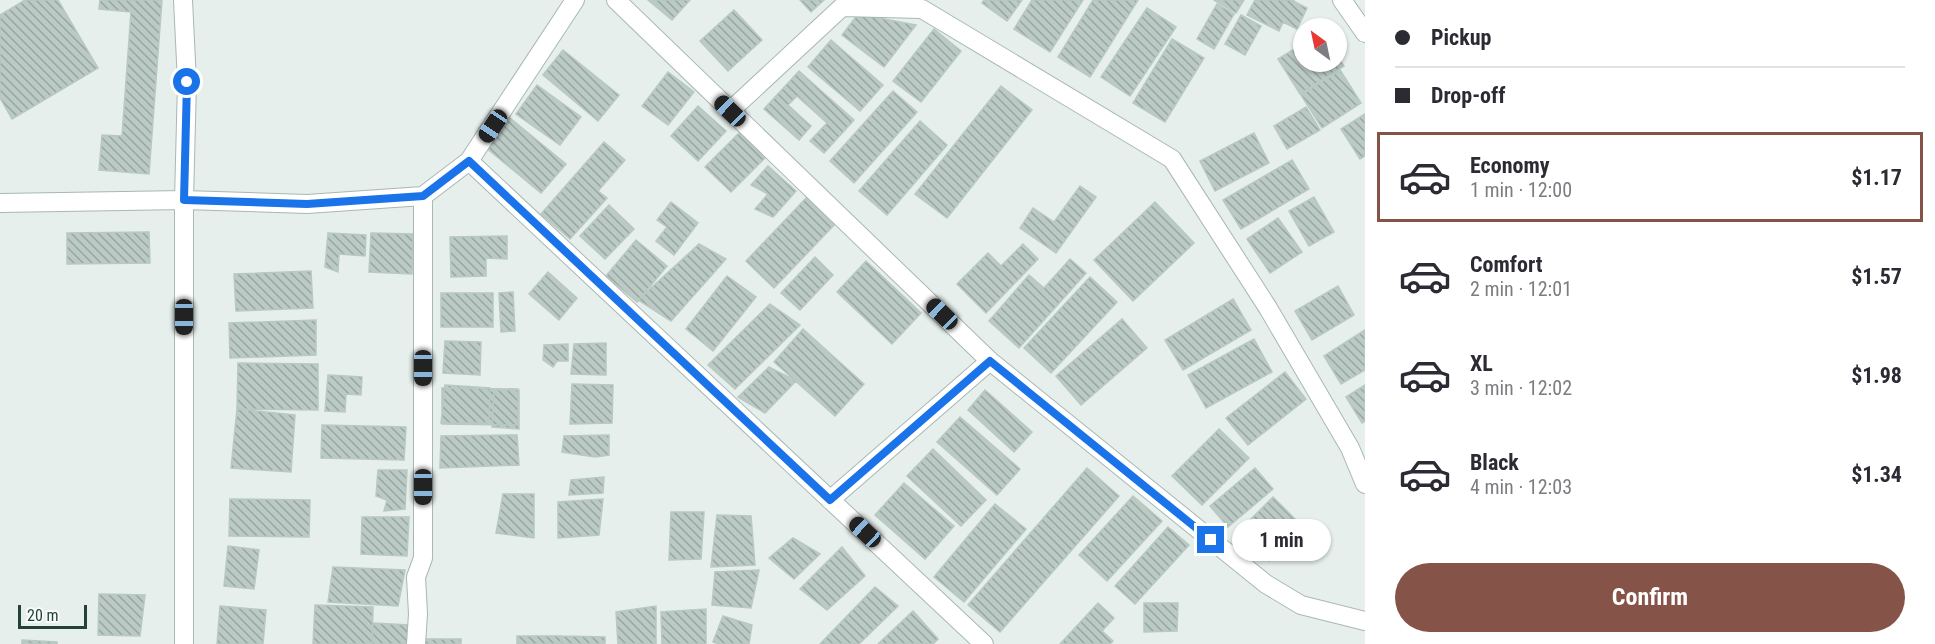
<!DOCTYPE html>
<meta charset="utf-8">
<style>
body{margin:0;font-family:"Roboto Condensed",sans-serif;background:#f7f7f7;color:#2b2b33;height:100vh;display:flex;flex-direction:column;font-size:22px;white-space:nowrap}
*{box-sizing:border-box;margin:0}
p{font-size:20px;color:#7c7c81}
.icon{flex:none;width:33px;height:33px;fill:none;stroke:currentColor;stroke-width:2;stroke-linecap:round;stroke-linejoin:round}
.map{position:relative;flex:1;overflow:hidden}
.sheet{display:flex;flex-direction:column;background:#fff;width:570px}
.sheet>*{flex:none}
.banner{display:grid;align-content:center;height:132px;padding:0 30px;background:#fff}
.needle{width:39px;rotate:327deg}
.tools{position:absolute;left:1293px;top:18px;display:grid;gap:12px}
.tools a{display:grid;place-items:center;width:54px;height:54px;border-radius:50%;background:#fff;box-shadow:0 2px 4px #0004;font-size:30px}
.scale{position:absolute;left:18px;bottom:15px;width:69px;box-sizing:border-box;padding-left:6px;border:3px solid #24423a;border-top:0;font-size:16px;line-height:21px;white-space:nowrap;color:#24423a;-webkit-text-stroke:4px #f7fbf9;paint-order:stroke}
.end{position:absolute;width:27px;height:27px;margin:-14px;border:8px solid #1a73e8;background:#fff;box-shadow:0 0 0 3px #fff}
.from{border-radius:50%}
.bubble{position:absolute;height:42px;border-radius:21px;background:#fff;box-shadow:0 2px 4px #0004;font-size:20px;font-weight:700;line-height:42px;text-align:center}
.car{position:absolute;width:18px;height:36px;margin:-18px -9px;border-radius:8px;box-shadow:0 0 4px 2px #0007;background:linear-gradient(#222 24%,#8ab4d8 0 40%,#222 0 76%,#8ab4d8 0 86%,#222 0)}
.banner b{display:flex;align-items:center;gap:21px;height:57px;font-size:22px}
.banner b+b{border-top:2px solid #e1e1e2}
.banner i{width:15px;height:15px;background:#2b2b33}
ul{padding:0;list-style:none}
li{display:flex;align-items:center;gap:18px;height:90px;margin:0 12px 9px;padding:0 18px;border:3px solid transparent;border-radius:0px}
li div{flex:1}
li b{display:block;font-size:22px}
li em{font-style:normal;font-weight:700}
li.active{border-color:#855347}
li>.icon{width:54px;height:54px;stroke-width:1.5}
.cta{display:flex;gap:12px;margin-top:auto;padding:12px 30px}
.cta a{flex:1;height:69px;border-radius:36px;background:#855347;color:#fff;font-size:24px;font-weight:700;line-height:69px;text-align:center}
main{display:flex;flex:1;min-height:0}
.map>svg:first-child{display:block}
</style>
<main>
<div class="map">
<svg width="1365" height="644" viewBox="0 0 1365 644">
<defs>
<pattern id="building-back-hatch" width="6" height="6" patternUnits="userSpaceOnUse" patternTransform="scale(1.5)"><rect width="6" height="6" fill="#bbcac4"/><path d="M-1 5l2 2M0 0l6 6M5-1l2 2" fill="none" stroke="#98a6a0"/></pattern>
</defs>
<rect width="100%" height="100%" fill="#e6efeb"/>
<path fill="url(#building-back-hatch)" stroke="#b8c9c2" stroke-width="1.5" d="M25,0H58L98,68L12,119L0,98V15Z
M100,0H162L149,174L99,170L102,135L122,136L131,12L99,9Z
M648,0H690L672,20Z
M800,0H824L811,12Z
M984,0H1022L1007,21L982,3Z
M1032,0H1083L1050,52L1014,29Z
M1093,0H1138L1090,77L1058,57Z
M1214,0H1244L1236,13Z
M1255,0H1294L1293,1L1307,8L1297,29L1283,22L1279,31L1247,15Z
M1217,4L1234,14L1214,49L1197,39Z
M1147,8L1176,27L1130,96L1101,77Z
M734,10L762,40L728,71L700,41Z
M858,14L916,25L884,67L842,35Z
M1241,15L1261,26L1245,55L1225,44Z
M934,29L961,51L921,102L893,81Z
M1172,39L1204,58L1165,122L1133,103Z
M831,40L883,85L860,111L808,67Z
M1304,43V62H1336V54L1344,66L1300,94L1278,59Z
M563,50L619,95L598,121L543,75Z
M1340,70L1361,103L1322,128L1301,95Z
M799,71L854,120L824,153L810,141L827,123L797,96L788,105L811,126L799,140L764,109Z
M668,72L694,92L668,125L642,106Z
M537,85L581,117L560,145L516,114Z
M1001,86L1032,110L947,218L915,194Z
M893,91L917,112L854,183L830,161Z
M698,106L726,131L698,161L671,136Z
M1306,107L1320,130L1287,149L1274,126Z
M1365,114V156L1360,159L1341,129Z
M510,118L566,164L541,193L485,147Z
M920,121L947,145L887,215L859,191Z
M739,133L765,158L731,192L705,167Z
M1254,133L1269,163L1215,191L1200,161Z
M604,142L625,160L598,191L607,198L570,239L541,214Z
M1292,160L1309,189L1241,229L1223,200Z
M768,166L796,191L773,217L755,209L768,194L751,185Z
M1080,186L1096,197L1056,253L1020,228L1033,208L1054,222Z
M808,196L836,223L774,288L746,261Z
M1314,197L1334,232L1309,246L1289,211Z
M671,202L698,223L674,255L656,241L667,227L657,220Z
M1155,202L1194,243L1133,301L1094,260Z
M609,205L634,229L605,259L580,236Z
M1278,218L1302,252L1270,273L1247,239Z
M149,232L150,263L67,264V233Z
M328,233L366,235L365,256L339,254L338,272L325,267Z
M371,233L413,234L412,274L369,272Z
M507,236V259L486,258V276L451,277L450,237Z
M636,240L667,266L637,302L606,276Z
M699,244L726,259L671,321L638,300Z
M1023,244L1038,259L986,313L957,284L988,253L1001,266Z
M815,257L833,275L800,310L781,293Z
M1070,259L1086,273L1019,348L989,321L1029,275L1044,288Z
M866,261L921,313L892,344L837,292Z
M311,271L313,308L236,311L234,274Z
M548,272L577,298L559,320L529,294Z
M727,276L756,297L713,351L686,329Z
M1090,277L1117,302L1051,373L1024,348Z
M1338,286L1354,315L1312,340L1295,311Z
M513,292L515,331L501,332L499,293Z
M441,293H493V327H441Z
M1233,299L1251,330L1183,370L1165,340Z
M770,304L800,325L735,389L708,365Z
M1122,319L1147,348L1081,405L1056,376Z
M316,320V355L230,358L229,323Z
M803,329L864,384L835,416L774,362Z
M1365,330V370L1341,384L1324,356Z
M1254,339L1272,372L1206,408L1188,375Z
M445,341L481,342L480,375L443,373Z
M606,343V375L571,374L574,344Z
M568,344V361H557L553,367L543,360L544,345Z
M238,363L318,364V410L237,409Z
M769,367L796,381L765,413L738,397Z
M1285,372L1306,399L1248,445L1226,418Z
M328,375L362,377L361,395L346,394L345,412L325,411Z
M572,384L613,385L612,423L570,424Z
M445,385L490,388L489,423H441Z
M1365,385V421L1362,423L1346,397Z
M442,388L518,389V425L442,424Z
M494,390H519V429L492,427Z
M985,390L1032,432L1014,452L968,410Z
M237,409L295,415L291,472L231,468Z
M960,417L1020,469L997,495L937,442Z
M322,425L406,427L404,460L321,458Z
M1219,429L1249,458L1202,505L1172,476Z
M517,435L519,465L440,468L441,436Z
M609,435V455L595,457L562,452L564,436Z
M933,449L986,500L961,526L907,476Z
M1087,468L1119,496L1000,632L968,605Z
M1255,468L1273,489L1228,527L1210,506Z
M378,470H407L405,509L384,511L387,500L376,496Z
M604,477L603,493L569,495L571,480Z
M904,483L954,526L925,559L875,515Z
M503,494H534V538L496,533Z
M1133,496L1162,521L1107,581L1079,555Z
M1273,497L1303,527L1269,561L1239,531Z
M230,499L310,500L309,537L229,536Z
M603,499L599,535L558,538V502Z
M995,504L1026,529L964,602L934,577Z
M671,512H704L701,559L669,560Z
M717,515L751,516L755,565L711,567Z
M362,517H409L407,556L361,554Z
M1168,527L1189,545L1135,604L1115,586Z
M793,538L820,554L794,579L769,558Z
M228,546L259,550L254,589L224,586Z
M842,547L865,576L827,610L800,589Z
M333,567L405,570L398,606L328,602Z
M759,570L751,608L712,605L715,572Z
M875,587L898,606L859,644H820Z
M99,594L145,595L140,636L98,635Z
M1098,603L1114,618L1102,631L1113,641L1110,644H1060Z
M1144,603H1178L1177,631L1144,632Z
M315,605L373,607L372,644H313Z
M220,606L266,610L263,644H217Z
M656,606V644H618L616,612Z
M706,609V644H662L661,612Z
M913,611L938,639L933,644H878Z
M723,616L752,625L749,644H719L713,642Z
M373,623L409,625L411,644H372Z
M517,636H561V644H517Z
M561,636L605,637V644H561Z
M424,639H461V644H423Z
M22,640L57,642V644H22Z"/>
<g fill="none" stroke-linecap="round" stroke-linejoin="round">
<g stroke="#a8b8b2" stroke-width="20">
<path id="minor" d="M616,0L990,361L1266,584L1301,605L1365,621
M1342,0L1365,33
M730,111L842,7L922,9L1172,159L1268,308L1350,448L1365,484
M469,161L984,644
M0,203L184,200L307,204L423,196L469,161L575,0
M830,500L990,361
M416,644L418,614L416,577L423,558V196"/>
</g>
<g stroke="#a8b8b2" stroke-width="20">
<path id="tertiary" d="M183,0L187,82L184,200V644"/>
</g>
<use href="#minor" stroke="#fff" stroke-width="18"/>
<use href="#tertiary" stroke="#fff" stroke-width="18"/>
</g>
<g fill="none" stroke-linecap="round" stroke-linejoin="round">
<path stroke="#1a73e8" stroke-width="8" d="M187,82L184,200L307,204L423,196L469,161L830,500L990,361L1211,540"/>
</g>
</svg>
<div class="tools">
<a><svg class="needle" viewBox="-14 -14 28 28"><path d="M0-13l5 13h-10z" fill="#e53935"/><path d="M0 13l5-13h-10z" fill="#7c7c81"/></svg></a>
</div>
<div class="scale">20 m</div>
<i class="end from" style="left:187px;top:82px"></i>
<i class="end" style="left:1211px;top:540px"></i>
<div class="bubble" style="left:1232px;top:519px;width:99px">1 min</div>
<i class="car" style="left:730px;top:111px;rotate:314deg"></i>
<i class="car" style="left:493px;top:126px;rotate:214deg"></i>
<i class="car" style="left:942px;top:314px;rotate:314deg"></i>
<i class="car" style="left:184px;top:317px;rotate:180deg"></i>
<i class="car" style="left:423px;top:368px;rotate:180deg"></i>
<i class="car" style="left:423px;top:487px;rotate:180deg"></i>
<i class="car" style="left:865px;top:532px;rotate:313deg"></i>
</div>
<section class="sheet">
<div class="banner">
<b><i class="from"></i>Pickup</b>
<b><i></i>Drop-off</b>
</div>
<ul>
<li class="active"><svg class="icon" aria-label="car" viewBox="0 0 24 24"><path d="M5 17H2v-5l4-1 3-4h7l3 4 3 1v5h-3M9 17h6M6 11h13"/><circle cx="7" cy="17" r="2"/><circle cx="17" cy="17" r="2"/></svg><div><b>Economy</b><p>1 min · 12:00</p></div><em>$1.17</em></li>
<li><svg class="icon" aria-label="car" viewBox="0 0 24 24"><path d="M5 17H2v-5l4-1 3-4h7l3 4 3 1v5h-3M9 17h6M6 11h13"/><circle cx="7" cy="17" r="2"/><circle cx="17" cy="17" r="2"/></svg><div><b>Comfort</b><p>2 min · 12:01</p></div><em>$1.57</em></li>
<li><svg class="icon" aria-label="car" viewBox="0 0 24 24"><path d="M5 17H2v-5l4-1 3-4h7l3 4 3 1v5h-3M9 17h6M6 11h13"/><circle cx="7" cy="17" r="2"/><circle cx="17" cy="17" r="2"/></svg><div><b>XL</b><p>3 min · 12:02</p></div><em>$1.98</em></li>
<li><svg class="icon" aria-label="car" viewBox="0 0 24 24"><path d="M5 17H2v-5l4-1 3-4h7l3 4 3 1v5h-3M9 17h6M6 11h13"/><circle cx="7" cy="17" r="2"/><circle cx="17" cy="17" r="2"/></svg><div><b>Black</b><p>4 min · 12:03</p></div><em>$1.34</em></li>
</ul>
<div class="cta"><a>Confirm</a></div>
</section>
</main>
